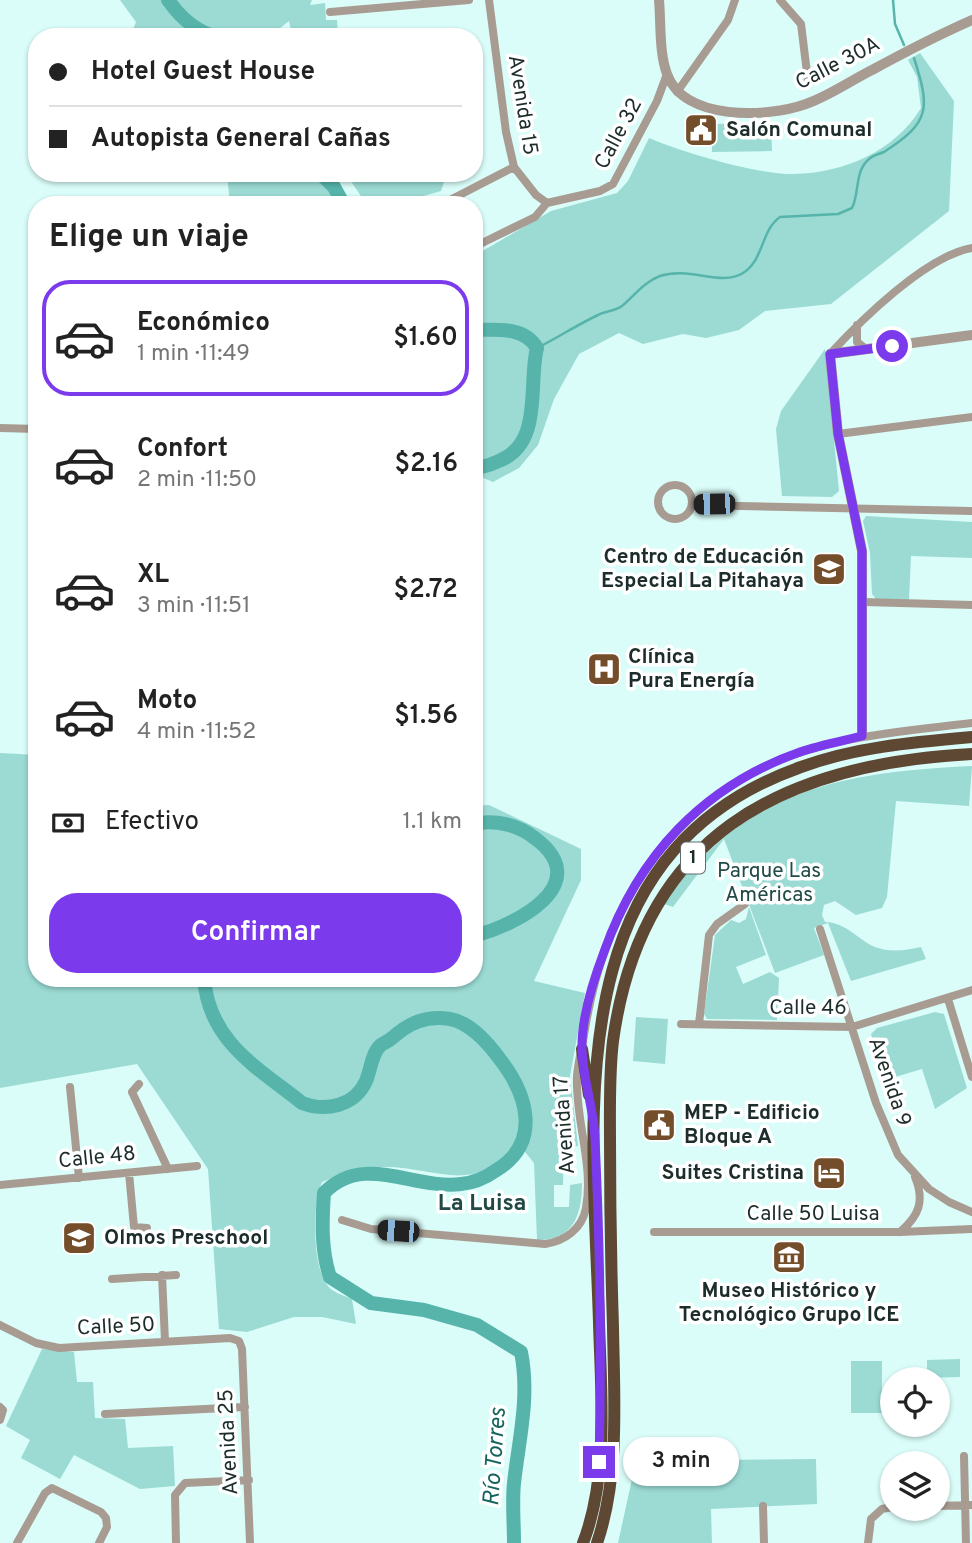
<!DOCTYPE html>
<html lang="es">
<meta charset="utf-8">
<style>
body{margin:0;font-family:Overpass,sans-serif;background:#f6f6f6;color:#222;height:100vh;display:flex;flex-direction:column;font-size:26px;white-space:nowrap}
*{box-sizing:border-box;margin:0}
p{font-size:23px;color:#767676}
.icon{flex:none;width:38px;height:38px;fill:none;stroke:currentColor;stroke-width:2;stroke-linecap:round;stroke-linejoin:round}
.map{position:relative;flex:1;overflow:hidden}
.drawer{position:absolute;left:28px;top:196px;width:455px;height:791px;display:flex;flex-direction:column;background:#fff;border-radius:28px;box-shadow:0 2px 5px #0004}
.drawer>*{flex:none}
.top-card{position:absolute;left:28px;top:28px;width:455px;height:154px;border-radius:28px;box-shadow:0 2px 5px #0004;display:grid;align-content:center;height:154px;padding:0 21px;background:#fff}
.controls{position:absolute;left:880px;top:1367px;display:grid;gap:14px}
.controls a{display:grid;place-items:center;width:70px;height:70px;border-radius:50%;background:#fff;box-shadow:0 2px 5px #0004;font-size:35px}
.end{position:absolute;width:32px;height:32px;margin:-16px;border:9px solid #7c3aed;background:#fff;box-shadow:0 0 0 4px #fff}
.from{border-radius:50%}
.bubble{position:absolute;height:49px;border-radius:24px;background:#fff;box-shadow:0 2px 5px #0004;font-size:23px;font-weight:600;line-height:49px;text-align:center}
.car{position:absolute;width:21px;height:42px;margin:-21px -10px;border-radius:9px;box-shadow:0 0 5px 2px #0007;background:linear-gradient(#222 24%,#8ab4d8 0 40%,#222 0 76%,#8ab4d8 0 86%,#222 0)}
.top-card b{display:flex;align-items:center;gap:24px;height:66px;font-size:26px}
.top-card b+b{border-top:2px solid #e0e0e0}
.top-card i{width:18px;height:18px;background:#222}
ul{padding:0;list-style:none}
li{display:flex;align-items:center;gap:21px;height:116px;margin:0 14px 10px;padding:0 7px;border:4px solid transparent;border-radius:28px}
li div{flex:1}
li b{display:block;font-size:26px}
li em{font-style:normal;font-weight:600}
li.active{border-color:#7c3aed}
li>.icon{width:63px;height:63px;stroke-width:1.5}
h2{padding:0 21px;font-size:32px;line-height:84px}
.pay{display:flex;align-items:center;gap:18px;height:77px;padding:0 21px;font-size:26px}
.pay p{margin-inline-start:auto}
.action{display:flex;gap:14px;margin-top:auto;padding:14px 21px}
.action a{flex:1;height:80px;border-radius:28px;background:#7c3aed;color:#fff;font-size:28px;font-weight:600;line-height:80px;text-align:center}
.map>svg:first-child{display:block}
</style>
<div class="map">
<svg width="972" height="1543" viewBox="0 0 972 1543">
<rect width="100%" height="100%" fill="#dafdf9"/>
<path fill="#9bdbd4" d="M120,0H312L310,5L325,3L326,20H337L338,37H292L289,21L269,37H130L136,22Z
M920,53L954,101L949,211L831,304L765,311L739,330L706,338L683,334L643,344L619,333L579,354L554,399L538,445L519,468L493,482L474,474V256L551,211L617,193L628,181L649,138C681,152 759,175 794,174C844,173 895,151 921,108L917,77L908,60Z
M771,123L772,151L712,152V124Z
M227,173H316L340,205H230Z
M441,173L444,182L441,191L420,197L421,205H367L346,174Z
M825,349L839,491L832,497L782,496L776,429L781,411Z
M866,516L972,522V558L911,556L909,600L876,599L872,594L870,553L863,521Z
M0,753L37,755V978H474V806L489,805L581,849V880L534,981L585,993L570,1076L578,1146L564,1149L563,1185H554V1207H569L570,1185L582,1183C582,1216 573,1240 537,1240L534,1163L516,1141C475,1198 440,1167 384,1167C362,1166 342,1174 322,1182C312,1204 312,1267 328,1286C332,1292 345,1296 352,1299L356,1324L322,1317H294L247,1332L219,1329L208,1169L137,1064L0,1088Z
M972,766L969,806L896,801L887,897L882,908L856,915L835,901L824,905L822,915L825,922C848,923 856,939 875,947C891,953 906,950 921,947L926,959L851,981L828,923L814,928L824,955L775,973L724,839L673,907L661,903C751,789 834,773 972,766Z
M749,907L766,955L736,967L743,984L770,972L779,978L777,1020L707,1019L704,1014L715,935L731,920L739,923L746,919Z
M935,1012L944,1014L967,1088L935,1109L922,1069L885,1080L871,1034L877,1028Z
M636,1017L668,1019L665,1064L633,1061Z
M42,1349L74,1352L77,1382H93L95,1418L125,1419L128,1448L173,1446L175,1486L140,1489L74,1455L60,1479L21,1458L30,1440L6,1426Z
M960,1359V1377L927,1378V1360Z
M851,1361H882V1413H851Z
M816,1459L817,1504L711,1509L712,1543H618L636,1461Z"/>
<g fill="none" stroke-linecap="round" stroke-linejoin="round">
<path stroke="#56b4ab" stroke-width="2.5" d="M893,0L895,24L904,45
M537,348C557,338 577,325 598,315C605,311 616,311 622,306C635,295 644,282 660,276C690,266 721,287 743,273C764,260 761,230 780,217L838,214L852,208C860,192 854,172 869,159C873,155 879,154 884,152C931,122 930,108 914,58"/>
<path stroke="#56b4ab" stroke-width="14" d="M168,0C180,17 196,32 217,37
M320,173L334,187L344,205
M474,330C497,330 524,326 537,348C528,383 543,442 501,460C491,464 485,468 474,466
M474,824C495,819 519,825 536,839C595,884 517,925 474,936
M204,978C209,1042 257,1067 302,1103C326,1112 355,1106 366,1081C370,1072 372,1054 379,1047C382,1043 388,1042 392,1038C409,1023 426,1015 450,1019C469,1022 488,1043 499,1058C528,1095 542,1143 495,1171C485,1178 473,1183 461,1184C413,1190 364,1152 324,1193C322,1221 321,1250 330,1277L371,1303L424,1310L477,1325L521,1352C530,1397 519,1438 514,1483C512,1502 514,1523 514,1543"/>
<path stroke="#a89c92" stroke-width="8" d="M489,0L506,132L514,167L536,195L547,203
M780,0L801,24L808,81
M330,12L469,0
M677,92L728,20L735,0
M450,200L514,167
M474,247L535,217L547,203L600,191L613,184L657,101L667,74
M857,325V342L866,349
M830,354C861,320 926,256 972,248
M0,428L37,429
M838,434L972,417
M658 502a17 17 0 1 1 34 0a17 17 0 1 1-34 0Z
M692,505L972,511
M863,602L972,605
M820,929L876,1103L898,1155L929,1189L949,1202L972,1212
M948,999L972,1077
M681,1024L852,1027L972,990
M699,1024L709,935L717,924L745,904
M139,1084L132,1092L168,1169
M70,1087L79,1178
M129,1173L134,1227L147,1228
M0,1185L197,1166
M342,1220L371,1229L545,1244C565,1241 582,1229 586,1208C594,1164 575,1120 577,1076C578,1062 582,1048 584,1035C602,920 652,828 756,771C822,736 899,732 972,723
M654,1232H900L972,1229
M900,1232C919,1216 925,1201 915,1177
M162,1275L165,1341
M112,1279L176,1275
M0,1325L36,1343L59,1348L230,1338L239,1341L242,1349L250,1543
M0,1407L3,1410L0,1420
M105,1414L245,1407
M964,1456L966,1543
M763,1506L764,1543
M938,1506L972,1505
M17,1543L45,1493L52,1488L101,1512L106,1518L107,1527L99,1543
M176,1543L175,1495L185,1483L249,1480
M868,1543L871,1519L882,1509L892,1507"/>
<path stroke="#a89c92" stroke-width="10" d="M659,0C661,22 659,53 667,74C684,121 767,118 806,104C829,96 850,81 872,70C905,52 938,35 972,20
M862,736V551L838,434L830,354L972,335"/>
<path stroke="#5e4834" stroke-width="12" d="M582,1049L589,1095
M583,1543C609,1476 601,1393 599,1323C593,1115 555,854 801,767C855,747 915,742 972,737
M597,1543C620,1476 614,1397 613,1327C611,1265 610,1203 610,1141C610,1108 609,1074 613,1041C641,836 780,764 972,754"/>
</g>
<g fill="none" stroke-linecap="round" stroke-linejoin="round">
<path stroke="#7c3aed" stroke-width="9" d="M599,1462C602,1355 600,1246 595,1139C594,1109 583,1080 582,1050C581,1019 593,981 604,952C638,856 703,786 800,752C820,745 842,741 862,736V551L838,434L830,354L892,346"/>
</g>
<defs>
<g id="civic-square" transform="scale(1.75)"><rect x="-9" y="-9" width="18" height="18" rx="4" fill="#744e2a" stroke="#fff"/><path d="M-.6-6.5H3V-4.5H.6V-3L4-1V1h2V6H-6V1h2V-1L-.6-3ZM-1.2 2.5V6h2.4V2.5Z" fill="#fff"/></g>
<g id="school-square" transform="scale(1.75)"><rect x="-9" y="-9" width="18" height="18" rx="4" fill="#744e2a" stroke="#fff"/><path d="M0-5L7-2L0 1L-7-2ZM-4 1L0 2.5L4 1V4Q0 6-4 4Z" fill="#fff"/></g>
<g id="hospital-square" transform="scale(1.75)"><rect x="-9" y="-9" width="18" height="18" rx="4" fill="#744e2a" stroke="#fff"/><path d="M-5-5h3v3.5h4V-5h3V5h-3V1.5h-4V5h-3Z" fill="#fff"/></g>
<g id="hotel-square" transform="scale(1.75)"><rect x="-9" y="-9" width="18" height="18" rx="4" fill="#744e2a" stroke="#fff"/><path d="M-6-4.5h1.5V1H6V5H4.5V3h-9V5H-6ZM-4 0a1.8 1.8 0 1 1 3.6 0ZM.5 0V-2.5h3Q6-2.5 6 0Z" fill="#fff"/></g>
<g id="museum-square" transform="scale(1.75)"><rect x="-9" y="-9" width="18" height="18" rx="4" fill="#744e2a" stroke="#fff"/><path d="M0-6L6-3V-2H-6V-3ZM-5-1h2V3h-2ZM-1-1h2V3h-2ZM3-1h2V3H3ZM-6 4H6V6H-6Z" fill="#fff"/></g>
</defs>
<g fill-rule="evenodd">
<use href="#civic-square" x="701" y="130"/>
<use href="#school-square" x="829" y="569"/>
<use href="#hospital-square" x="604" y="669"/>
<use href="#civic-square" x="659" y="1125"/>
<use href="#hotel-square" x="829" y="1173"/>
<use href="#school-square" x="79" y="1238"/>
<use href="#museum-square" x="789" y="1257"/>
</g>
<g text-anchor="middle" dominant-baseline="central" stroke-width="7" stroke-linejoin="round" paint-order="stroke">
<rect fill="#fff" stroke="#606c6b" stroke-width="2" x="681" y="842.5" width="24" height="31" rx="5"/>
<g font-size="19" font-weight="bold" fill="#1c2d2b">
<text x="693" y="858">1</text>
</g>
<g font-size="21" fill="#1c2d2b" stroke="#fff">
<text transform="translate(838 64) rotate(-27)">Calle 30A</text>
<text transform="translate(522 105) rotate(81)">Avenida 15</text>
<text transform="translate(619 134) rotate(-62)">Calle 32</text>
<text x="808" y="1008">Calle 46</text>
<text transform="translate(889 1082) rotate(71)">Avenida 9</text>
<text transform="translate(565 1125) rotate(-94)">Avenida 17</text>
<text transform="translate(97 1158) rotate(-6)">Calle 48</text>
<text x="813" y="1214">Calle 50 Luisa</text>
<text transform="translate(116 1327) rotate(-3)">Calle 50</text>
<text transform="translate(229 1442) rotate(-93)">Avenida 25</text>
</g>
<g font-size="21" font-weight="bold" fill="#1c2d2b" stroke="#fff" text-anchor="start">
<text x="726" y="130">Salón Comunal</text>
<text x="804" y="557" text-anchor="end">Centro de Educación<tspan x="804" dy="24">Especial La Pitahaya</tspan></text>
<text x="628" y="657">Clínica<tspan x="628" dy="24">Pura Energía</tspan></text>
<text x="684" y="1113">MEP - Edificio<tspan x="684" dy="24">Bloque A</tspan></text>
<text x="804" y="1173" text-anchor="end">Suites Cristina</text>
<text x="104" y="1238">Olmos Preschool</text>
<text x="789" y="1291" text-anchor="middle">Museo Histórico y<tspan x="789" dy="24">Tecnológico Grupo ICE</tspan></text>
</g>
<g font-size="21" fill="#214b47" stroke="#fff">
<text x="769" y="871">Parque Las<tspan x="769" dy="24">Américas</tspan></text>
</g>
<g font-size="23" font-weight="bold" fill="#214a46" stroke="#fff">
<text x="482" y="1204">La Luisa</text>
</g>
<g font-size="23" font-style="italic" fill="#17645e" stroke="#fff">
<text transform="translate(496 1457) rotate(-86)">Río Torres</text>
</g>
</g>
</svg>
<div class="controls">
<a><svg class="icon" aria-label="locate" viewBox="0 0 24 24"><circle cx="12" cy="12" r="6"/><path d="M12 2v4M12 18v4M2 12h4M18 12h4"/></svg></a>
<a><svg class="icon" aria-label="layers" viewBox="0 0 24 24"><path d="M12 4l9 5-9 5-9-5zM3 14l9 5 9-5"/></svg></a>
</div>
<i class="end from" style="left:892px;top:346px"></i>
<i class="end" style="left:599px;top:1462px"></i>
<div class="bubble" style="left:623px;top:1437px;width:116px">3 min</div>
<i class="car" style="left:714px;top:504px;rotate:269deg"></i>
<i class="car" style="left:398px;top:1231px;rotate:274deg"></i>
<div class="top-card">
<b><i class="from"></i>Hotel Guest House</b>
<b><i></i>Autopista General Cañas</b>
</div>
<section class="drawer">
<h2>Elige un viaje</h2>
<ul>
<li class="active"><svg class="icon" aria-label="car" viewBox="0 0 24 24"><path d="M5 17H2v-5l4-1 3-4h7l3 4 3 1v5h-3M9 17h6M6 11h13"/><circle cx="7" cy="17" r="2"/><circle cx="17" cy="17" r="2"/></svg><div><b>Económico</b><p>1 min · 11:49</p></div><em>$1.60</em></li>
<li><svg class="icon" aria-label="car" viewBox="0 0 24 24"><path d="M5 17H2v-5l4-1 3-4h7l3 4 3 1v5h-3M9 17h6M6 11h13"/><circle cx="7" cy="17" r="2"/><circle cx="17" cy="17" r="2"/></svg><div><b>Confort</b><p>2 min · 11:50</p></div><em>$2.16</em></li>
<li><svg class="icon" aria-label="car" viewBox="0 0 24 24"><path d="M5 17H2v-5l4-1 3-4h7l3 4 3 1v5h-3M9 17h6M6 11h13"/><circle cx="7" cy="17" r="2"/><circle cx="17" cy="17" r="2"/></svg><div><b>XL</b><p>3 min · 11:51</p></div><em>$2.72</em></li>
<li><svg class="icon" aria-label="car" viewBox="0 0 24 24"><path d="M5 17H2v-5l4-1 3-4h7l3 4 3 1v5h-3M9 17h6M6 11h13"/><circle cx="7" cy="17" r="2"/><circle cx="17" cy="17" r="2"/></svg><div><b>Moto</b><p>4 min · 11:52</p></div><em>$1.56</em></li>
</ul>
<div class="pay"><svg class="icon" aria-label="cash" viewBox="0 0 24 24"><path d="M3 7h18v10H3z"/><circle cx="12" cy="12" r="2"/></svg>Efectivo<p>1.1 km</p></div>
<div class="action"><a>Confirmar</a></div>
</section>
</div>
